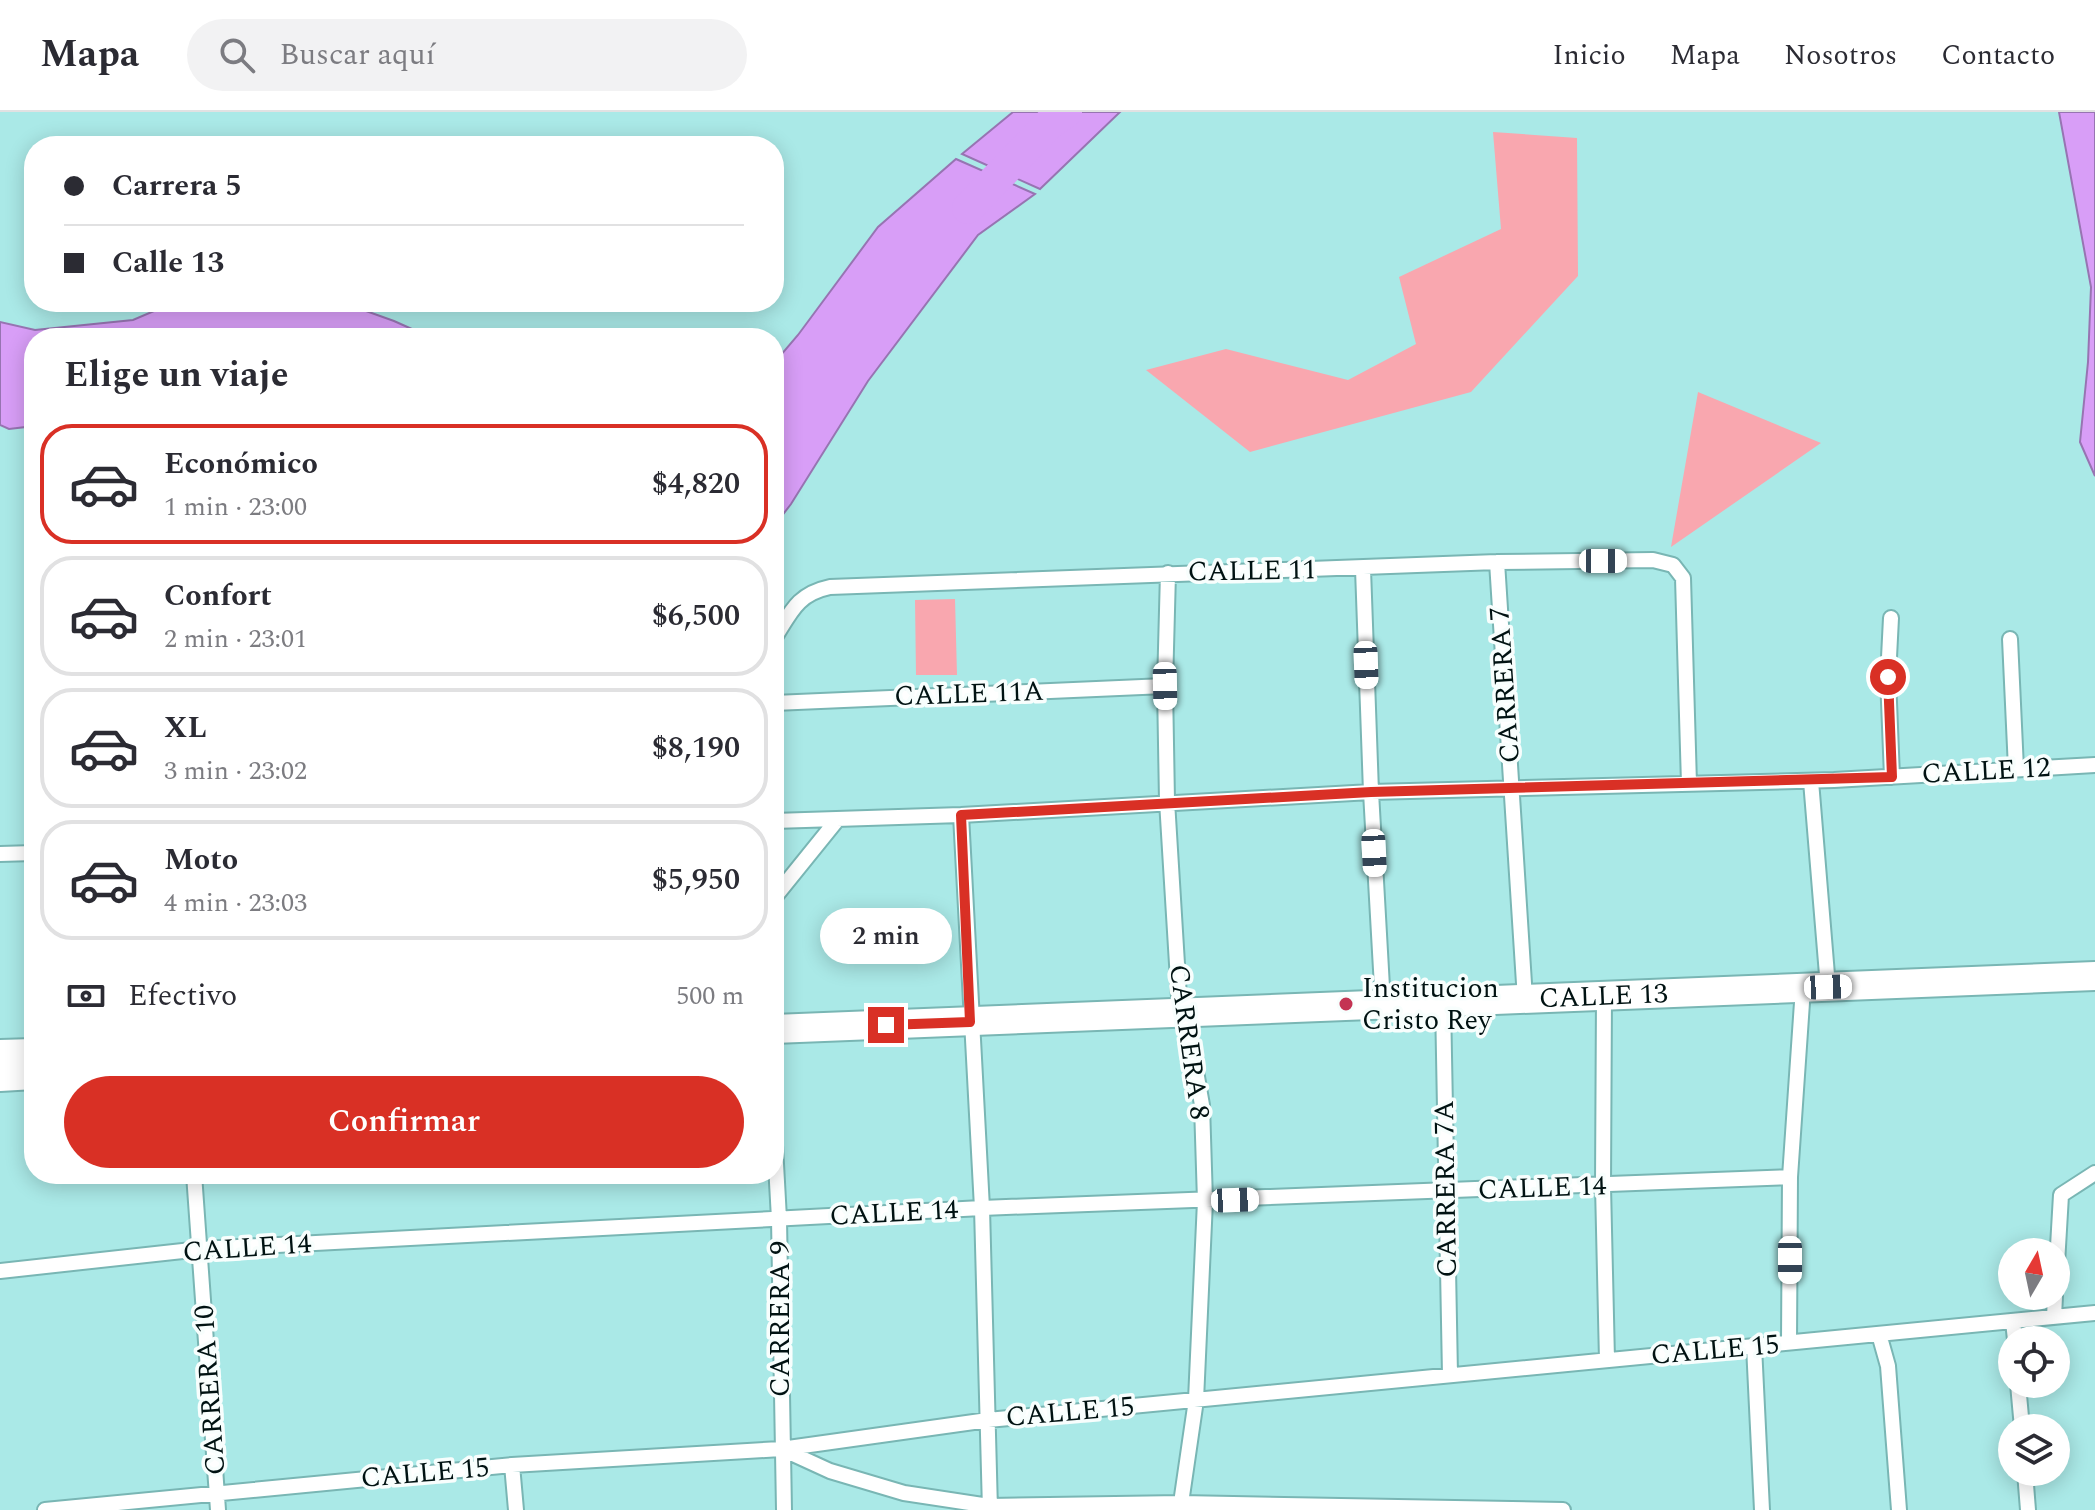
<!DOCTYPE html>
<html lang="es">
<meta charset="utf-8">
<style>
body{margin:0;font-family:Spectral,serif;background:#f2f2f3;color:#2b2b33;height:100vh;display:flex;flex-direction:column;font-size:30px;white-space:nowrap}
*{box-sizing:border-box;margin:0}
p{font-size:26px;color:#7c7c81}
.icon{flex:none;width:44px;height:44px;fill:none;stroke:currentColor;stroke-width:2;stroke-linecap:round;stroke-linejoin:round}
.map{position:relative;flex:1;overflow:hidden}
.side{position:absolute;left:24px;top:216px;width:760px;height:856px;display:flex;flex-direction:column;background:#fff;border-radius:32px;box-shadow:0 4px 20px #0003}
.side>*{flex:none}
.banner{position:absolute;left:24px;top:24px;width:760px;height:176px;border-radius:32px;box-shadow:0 4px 20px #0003;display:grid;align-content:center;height:176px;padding:0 40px;background:#fff}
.needle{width:52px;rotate:9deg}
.tools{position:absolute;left:1998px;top:1126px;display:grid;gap:16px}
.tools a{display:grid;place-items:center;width:72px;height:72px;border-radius:50%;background:#fff;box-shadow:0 4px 20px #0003;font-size:40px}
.end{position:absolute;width:36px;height:36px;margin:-18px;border:10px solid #d93025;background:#fff;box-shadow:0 0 0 4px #fff}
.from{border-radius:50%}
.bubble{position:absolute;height:56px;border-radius:28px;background:#fff;box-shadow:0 4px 20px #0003;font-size:26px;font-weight:600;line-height:56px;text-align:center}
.car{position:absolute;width:24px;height:48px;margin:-24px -12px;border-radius:10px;box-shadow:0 0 6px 2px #0007;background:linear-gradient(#fff 24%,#345 0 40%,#fff 0 76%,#345 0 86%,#fff 0)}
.banner b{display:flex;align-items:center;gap:28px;height:76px;font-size:30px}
.banner b+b{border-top:2px solid #e1e1e2}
.banner i{width:20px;height:20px;background:#2b2b33}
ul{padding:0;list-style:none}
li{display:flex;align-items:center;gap:24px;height:120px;margin:0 16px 12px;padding:0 24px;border:4px solid #e1e1e2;border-radius:32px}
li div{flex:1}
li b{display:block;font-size:30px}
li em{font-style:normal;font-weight:600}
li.selected{border-color:#d93025}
li>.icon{width:72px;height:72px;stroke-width:1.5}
h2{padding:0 40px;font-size:36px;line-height:96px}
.pay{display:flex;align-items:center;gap:20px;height:88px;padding:0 40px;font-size:30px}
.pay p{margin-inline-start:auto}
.primary-button{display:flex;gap:16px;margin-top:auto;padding:16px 40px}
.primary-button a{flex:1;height:92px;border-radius:48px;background:#d93025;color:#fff;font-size:32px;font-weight:600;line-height:92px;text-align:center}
header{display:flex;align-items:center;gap:48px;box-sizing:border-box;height:112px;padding:0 40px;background:#fff;border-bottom:2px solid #e1e1e2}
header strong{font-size:38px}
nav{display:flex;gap:44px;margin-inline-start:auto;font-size:28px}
.search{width:560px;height:72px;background:#f2f2f3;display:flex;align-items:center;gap:20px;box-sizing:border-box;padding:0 28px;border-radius:44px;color:#7c7c81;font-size:30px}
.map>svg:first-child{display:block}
</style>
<header>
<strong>Mapa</strong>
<div class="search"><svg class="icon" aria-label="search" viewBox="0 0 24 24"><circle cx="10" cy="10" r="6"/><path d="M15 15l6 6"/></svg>Buscar aquí</div>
<nav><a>Inicio</a><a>Mapa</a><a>Nosotros</a><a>Contacto</a></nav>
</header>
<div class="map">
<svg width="2095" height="1398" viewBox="0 0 2095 1398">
<rect width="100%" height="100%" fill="#aae9e7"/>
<path fill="#f9a7af" d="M1493,20L1577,26L1578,164L1471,280L1250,340L1146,258L1226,237L1348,268L1416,232L1399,165L1501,117Z
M1698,280L1821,331L1671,435Z
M955,487L957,563H916L915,488Z"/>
<path fill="#d89ef7" stroke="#9774b2" stroke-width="2" d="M1013,0H1120L1040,77L962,42Z
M2059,0H2095V364L2080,330L2088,250L2091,175Z
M956,47L1035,82L978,123L868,269L791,392L774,414V251L798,223L878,115Z
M175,190H341L394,209L432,226H34V314L9,317L0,313V210L35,218L133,208Z"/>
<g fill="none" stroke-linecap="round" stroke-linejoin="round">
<path stroke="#d89ef7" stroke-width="32" d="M968,96L1051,10L1066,0"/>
<g stroke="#79b6b4" stroke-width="18">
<path id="street" d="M1497,450L1525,887
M1363,457L1371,680L1383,893
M1168,461L1165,574L1167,689L1180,901L1193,942L1202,993L1205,1089L1196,1288L1180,1398
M1891,506L1888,565L1892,665
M774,527C791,500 797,482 830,475L1497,450L1653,448L1673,453L1683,466L1689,672
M2010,527L2016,657
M774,591L1165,574
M1811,669L1828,875
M961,703L982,1096L990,1398
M774,709L961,703L1371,680L1834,668L2095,653
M0,742L34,741
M774,786L837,708
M1604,884L1603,1074L1607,1248
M1443,890L1450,1263
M774,1015L779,1107L784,1398
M194,1062L218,1398
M0,1159L201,1137L982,1096L1790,1065
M2056,1169L2061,1083L2095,1061
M2054,1205L2055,1184
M2013,1209L2015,1228
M1879,1222L1888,1254L1899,1398
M1789,1230L1790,1065L1803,876
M1754,1234L1762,1398
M2018,1272L2022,1316
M782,1337L830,1359L904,1381L989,1394L1181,1391L1563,1398
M512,1353L516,1398
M2025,1360L2028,1398
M45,1398L512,1353L781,1337L988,1308L2095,1201"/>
</g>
<g stroke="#79b6b4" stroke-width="32">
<g id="highway">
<path id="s1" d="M774,917L2095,864"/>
<path d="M0,942L34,941"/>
<path d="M0,965L34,963"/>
</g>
</g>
<use href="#street" stroke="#fff" stroke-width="14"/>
<use href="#highway" stroke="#fff" stroke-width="28"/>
</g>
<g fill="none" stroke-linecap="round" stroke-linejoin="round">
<path stroke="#d93025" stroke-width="10" d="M886,913L970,910L961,703L1371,680L1892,665L1888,565"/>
</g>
<circle fill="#c43453" stroke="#f8fefd" stroke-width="3" cx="1346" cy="892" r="8"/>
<g text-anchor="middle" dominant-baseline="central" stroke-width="7" stroke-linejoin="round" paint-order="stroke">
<g font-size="28" fill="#001212" stroke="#f8fefd">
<text transform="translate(1252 459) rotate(-1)">CALLE 11</text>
<text transform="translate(1505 573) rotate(-94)">CARRERA 7</text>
<text transform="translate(969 582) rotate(-2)">CALLE 11A</text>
<text transform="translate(1986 659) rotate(-3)">CALLE 12</text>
<text stroke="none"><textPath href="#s1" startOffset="830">CALLE 13</textPath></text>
<text transform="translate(1189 930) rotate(82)">CARRERA 8</text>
<text transform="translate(1542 1076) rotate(-2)">CALLE 14</text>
<text transform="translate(1446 1077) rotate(-91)">CARRERA 7A</text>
<text transform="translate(894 1101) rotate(-3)">CALLE 14</text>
<text transform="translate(247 1136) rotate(-4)">CALLE 14</text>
<text transform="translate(780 1207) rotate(-90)">CARRERA 9</text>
<text transform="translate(1715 1238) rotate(-5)">CALLE 15</text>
<text transform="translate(210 1278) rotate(-94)">CARRERA 10</text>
<text transform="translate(1070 1300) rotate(-5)">CALLE 15</text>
<text transform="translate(425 1361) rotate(-5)">CALLE 15</text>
</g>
<g font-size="28" fill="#001212" stroke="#f8fefd" text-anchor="start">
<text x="1362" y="876">Institucion<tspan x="1362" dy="32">Cristo Rey</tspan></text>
</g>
</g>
</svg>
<div class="tools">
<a><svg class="needle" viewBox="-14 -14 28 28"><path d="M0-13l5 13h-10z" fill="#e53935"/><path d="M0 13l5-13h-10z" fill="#7c7c81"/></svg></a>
<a><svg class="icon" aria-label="locate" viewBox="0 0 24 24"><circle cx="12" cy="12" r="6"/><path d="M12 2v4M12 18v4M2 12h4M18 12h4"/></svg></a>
<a><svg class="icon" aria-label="layers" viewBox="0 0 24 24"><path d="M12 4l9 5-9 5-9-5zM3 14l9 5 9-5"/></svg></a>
</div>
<i class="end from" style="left:1888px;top:565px"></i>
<i class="end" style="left:886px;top:913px"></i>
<div class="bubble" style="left:820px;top:796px;width:132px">2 min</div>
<i class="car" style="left:1603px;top:449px;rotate:90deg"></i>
<i class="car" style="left:1366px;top:553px;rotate:178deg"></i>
<i class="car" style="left:1165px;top:574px;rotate:179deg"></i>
<i class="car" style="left:1374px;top:741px;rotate:177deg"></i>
<i class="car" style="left:1828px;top:875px;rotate:88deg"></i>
<i class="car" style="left:1235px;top:1088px;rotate:88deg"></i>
<i class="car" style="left:1790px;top:1148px;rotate:180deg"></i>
<div class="banner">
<b><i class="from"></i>Carrera 5</b>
<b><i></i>Calle 13</b>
</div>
<section class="side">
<h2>Elige un viaje</h2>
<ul>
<li class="selected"><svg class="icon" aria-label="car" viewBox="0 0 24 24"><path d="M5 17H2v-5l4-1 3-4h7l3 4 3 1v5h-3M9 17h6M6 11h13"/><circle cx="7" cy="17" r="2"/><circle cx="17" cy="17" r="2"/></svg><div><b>Económico</b><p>1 min · 23:00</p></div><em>$4,820</em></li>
<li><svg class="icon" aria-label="car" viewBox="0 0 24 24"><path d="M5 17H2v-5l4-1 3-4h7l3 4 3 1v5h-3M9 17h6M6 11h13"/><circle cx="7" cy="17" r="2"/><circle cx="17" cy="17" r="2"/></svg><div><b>Confort</b><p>2 min · 23:01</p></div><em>$6,500</em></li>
<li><svg class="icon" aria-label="car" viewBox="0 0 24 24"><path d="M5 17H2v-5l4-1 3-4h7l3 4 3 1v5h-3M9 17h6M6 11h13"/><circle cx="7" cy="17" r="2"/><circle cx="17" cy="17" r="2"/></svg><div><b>XL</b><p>3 min · 23:02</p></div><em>$8,190</em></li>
<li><svg class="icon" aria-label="car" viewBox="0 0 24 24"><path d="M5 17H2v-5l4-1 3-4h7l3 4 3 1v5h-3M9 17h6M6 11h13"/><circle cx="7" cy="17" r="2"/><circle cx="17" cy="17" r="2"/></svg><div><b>Moto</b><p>4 min · 23:03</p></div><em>$5,950</em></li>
</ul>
<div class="pay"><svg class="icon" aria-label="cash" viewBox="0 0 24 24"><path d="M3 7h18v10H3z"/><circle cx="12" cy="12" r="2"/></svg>Efectivo<p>500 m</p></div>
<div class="primary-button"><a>Confirmar</a></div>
</section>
</div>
